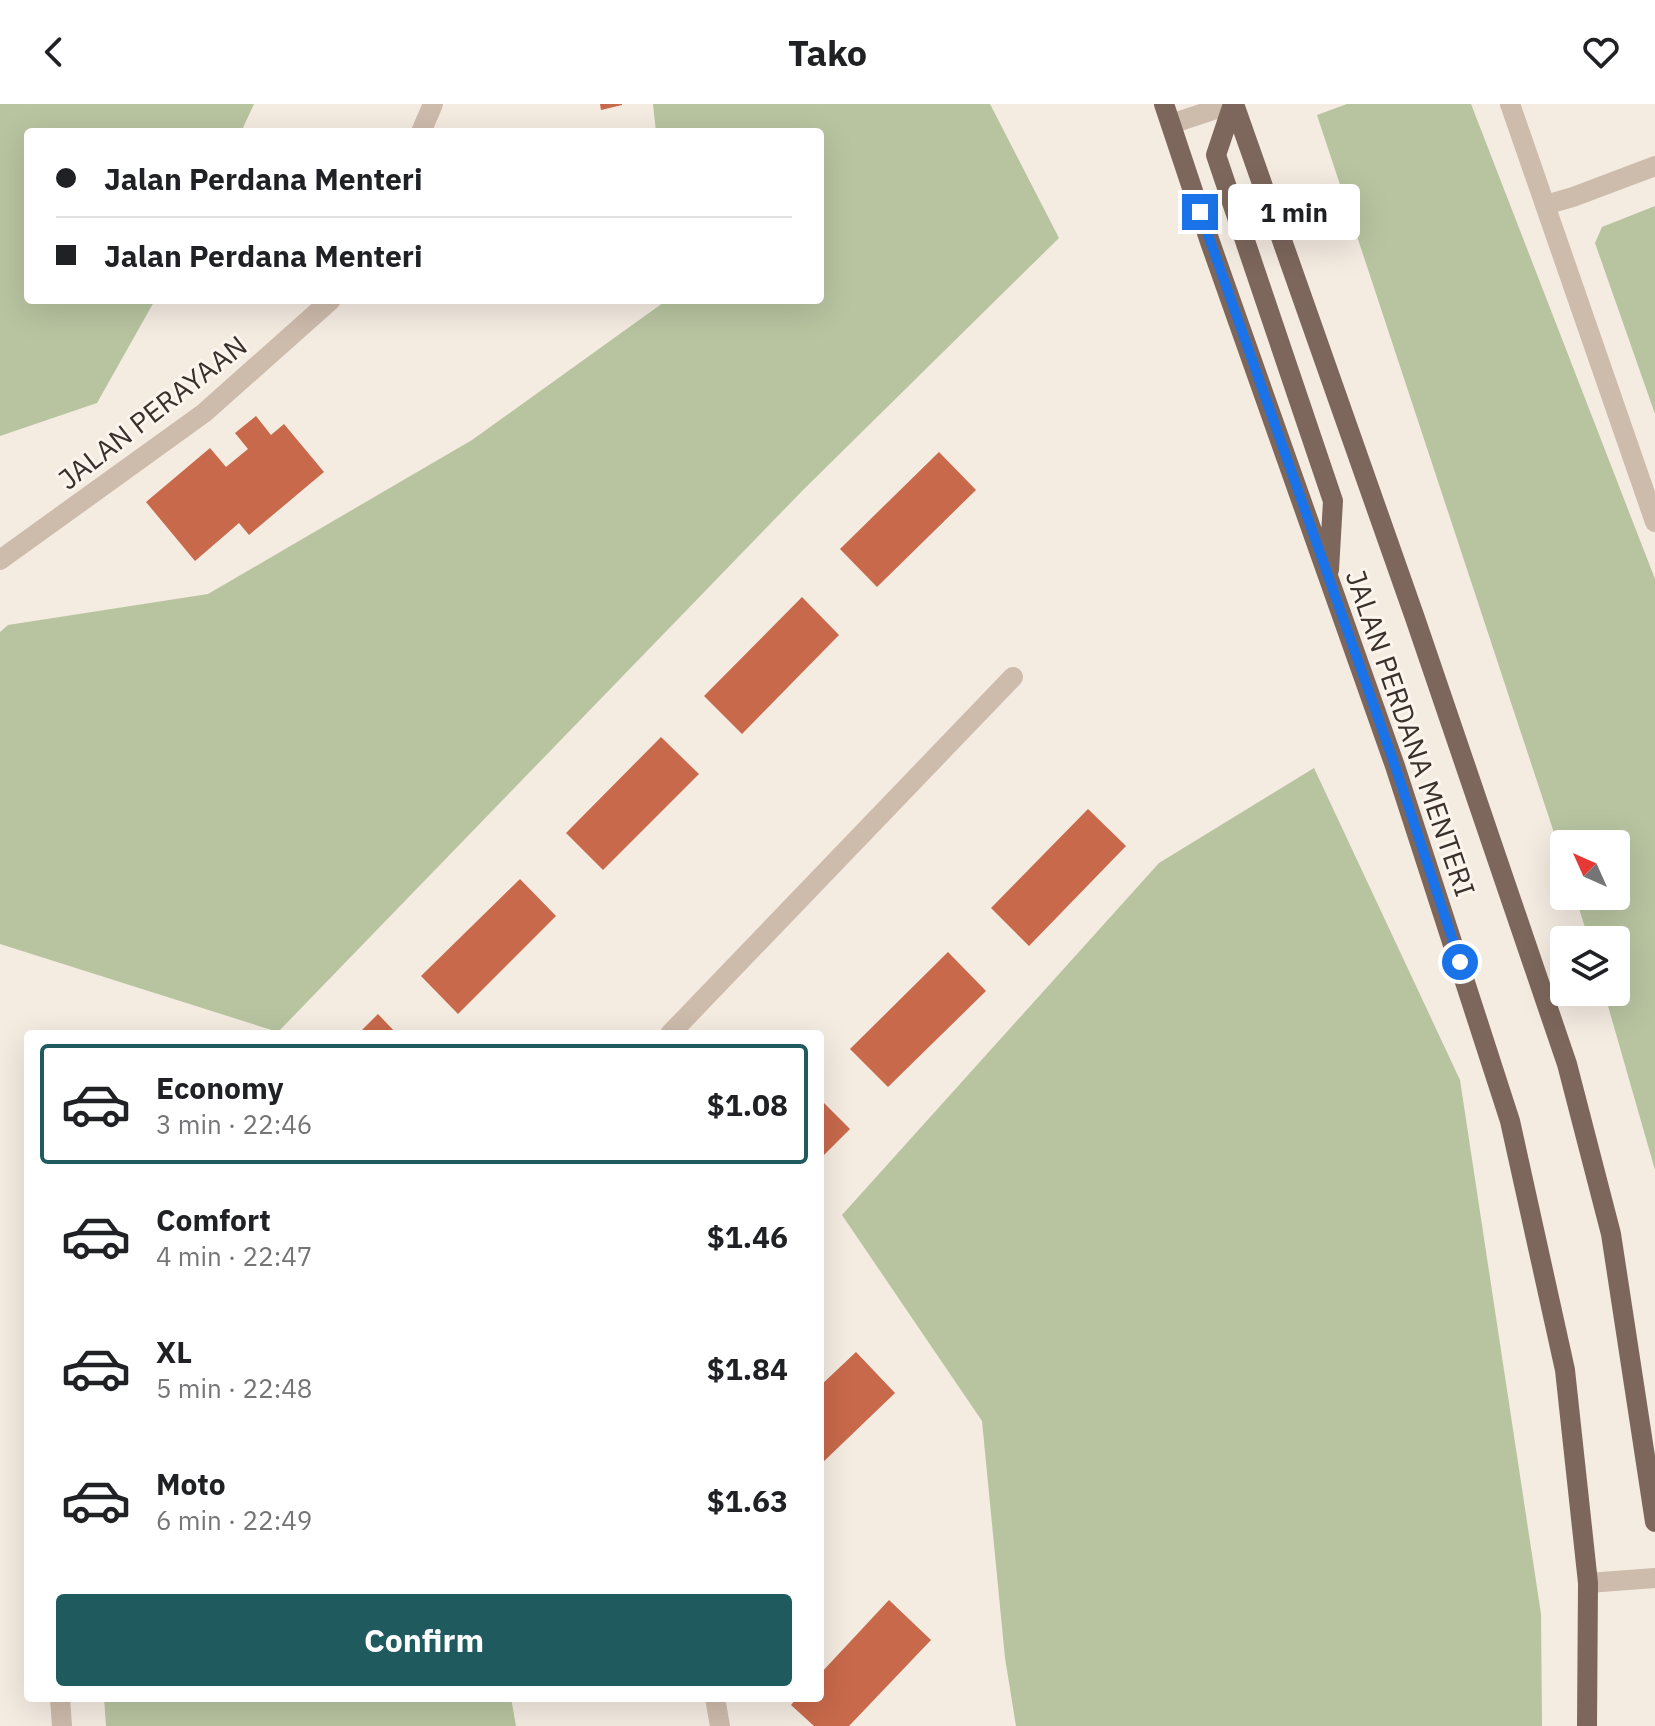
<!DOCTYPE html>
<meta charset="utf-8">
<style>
body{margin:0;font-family:"IBM Plex Sans",sans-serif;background:#f6f6f6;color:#202124;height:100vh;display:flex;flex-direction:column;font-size:30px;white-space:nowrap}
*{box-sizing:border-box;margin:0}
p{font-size:26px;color:#757577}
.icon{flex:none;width:44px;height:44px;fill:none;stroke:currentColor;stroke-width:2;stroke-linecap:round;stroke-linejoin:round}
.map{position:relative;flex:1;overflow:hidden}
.panel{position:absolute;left:24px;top:926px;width:800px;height:672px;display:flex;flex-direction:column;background:#fff;border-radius:8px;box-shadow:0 8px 32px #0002}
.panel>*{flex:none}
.banner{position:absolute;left:24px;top:24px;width:800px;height:176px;border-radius:8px;box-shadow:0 8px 32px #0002;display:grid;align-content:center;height:176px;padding:0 32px;background:#fff}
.needle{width:52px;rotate:315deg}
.fabs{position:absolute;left:1550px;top:726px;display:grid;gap:16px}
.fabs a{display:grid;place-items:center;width:80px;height:80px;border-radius:8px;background:#fff;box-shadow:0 8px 32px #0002;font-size:40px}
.end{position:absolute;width:36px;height:36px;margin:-18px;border:10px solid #1a73e8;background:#fff;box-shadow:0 0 0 4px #fff}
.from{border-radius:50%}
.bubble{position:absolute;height:56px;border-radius:8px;background:#fff;box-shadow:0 8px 32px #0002;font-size:26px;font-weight:800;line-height:56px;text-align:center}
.banner b{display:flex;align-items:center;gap:28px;height:76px;font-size:30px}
.banner b+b{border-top:2px solid #e0e0e0}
.banner i{width:20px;height:20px;background:#202124}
ul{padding:14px 0 0;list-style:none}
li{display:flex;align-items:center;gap:24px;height:120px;margin:0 16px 12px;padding:0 16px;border:4px solid transparent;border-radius:8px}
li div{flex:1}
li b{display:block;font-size:30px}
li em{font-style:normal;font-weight:800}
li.active{border-color:#1f5a5e}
li>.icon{width:72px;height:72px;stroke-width:1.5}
.primary-button{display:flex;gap:16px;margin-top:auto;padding:16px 32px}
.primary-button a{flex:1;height:92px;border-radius:8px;background:#1f5a5e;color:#fff;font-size:32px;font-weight:800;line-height:92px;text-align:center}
header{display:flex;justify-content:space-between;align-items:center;height:104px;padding:0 32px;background:#fff;font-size:36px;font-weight:800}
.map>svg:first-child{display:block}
</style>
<header><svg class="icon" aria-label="back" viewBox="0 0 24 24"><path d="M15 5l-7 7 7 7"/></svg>Tako<svg class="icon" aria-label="heart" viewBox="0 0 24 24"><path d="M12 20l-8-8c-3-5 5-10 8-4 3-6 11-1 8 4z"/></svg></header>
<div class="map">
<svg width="1655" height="1622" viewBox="0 0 1655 1622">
<rect width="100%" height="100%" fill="#f4ebe1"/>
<path fill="#b8c4a0" d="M0,0H254L241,28H28V196H155L97,299L0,332Z
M653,0H990L1059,134L803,386L278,928L0,840V528L8,521L208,490L472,336L667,196H820V28H656Z
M1347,0H1471L1655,475V1066L1604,888H1616V836H1589L1575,792H1616V740H1564V759L1317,11Z
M1655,102V310L1595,139L1602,123Z
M1314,664L1460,976L1541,1510L1542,1622H1016L1005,1554L982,1317L842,1111L1159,759Z
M104,1594H511L516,1622H106Z"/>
<path fill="#c8694b" d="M600,0H622V1L601,6Z
M256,312L271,331L284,320L324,368L249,431L239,419L195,457L146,398L210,344L226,363L248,345L235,329Z
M939,348L976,386L877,483L840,445Z
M802,493L839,531L742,630L704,592Z
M661,633L699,670L603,766L566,729Z
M1088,705L1126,742L1029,842L991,804Z
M520,775L556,812L458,910L421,872Z
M948,848L986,887L888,983L850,945Z
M378,910L397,930H358Z
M820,995L850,1025L820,1055Z
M856,1248L895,1289L820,1361V1282Z
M889,1496L931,1536L849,1622H814L791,1601L797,1594H820V1570Z"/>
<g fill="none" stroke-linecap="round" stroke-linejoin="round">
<path stroke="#cdbbac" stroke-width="20" d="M1510,0L1655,418
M1171,20L1231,0
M421,28L433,0
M1545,101L1573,93L1655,62
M0,456L204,309L331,196
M670,930L1013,573
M1588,1479L1655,1474
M60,1594L62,1622
M715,1594L720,1622"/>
<path stroke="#7d675c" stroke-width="20" d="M1164,0L1210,138L1395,662L1510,1017L1565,1266L1588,1479L1587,1622
M1233,0L1216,51L1333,397L1329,466
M1234,0L1415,514L1567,960L1611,1130L1655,1418"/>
</g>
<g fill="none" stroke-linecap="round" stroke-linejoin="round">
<path stroke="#1a73e8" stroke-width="10" d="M1200,108L1395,662L1460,858"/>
</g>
<g text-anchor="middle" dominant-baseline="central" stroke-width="6" stroke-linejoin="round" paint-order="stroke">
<g font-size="28" fill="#3b302b" stroke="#fbf5ee">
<text transform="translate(152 308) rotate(-38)">JALAN PERAYAAN</text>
<text transform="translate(1411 629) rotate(71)">JALAN PERDANA MENTERI</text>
</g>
</g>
</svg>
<div class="fabs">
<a><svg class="needle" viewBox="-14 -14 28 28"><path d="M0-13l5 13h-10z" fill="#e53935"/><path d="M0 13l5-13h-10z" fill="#757577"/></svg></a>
<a><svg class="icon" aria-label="layers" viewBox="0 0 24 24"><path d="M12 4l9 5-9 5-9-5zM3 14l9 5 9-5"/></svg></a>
</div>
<i class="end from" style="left:1460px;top:858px"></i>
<i class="end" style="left:1200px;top:108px"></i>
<div class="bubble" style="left:1228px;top:80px;width:132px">1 min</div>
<div class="banner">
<b><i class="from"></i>Jalan Perdana Menteri</b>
<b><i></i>Jalan Perdana Menteri</b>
</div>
<section class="panel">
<ul>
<li class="active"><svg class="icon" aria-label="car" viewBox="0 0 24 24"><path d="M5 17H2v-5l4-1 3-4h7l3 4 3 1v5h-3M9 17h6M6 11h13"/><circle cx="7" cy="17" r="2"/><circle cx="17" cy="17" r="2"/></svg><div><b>Economy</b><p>3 min · 22:46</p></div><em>$1.08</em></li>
<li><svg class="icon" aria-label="car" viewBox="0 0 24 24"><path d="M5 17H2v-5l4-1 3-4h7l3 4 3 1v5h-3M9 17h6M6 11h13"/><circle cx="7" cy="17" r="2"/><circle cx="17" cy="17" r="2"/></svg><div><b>Comfort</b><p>4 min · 22:47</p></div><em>$1.46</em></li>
<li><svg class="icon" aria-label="car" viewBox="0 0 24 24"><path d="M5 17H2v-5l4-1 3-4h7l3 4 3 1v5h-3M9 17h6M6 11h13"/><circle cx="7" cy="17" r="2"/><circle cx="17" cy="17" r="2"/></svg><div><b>XL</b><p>5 min · 22:48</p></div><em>$1.84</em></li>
<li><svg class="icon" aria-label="car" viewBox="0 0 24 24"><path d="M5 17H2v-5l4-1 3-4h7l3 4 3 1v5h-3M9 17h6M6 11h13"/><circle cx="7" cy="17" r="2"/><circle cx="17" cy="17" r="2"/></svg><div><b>Moto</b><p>6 min · 22:49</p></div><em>$1.63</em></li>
</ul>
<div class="primary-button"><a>Confirm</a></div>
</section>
</div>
